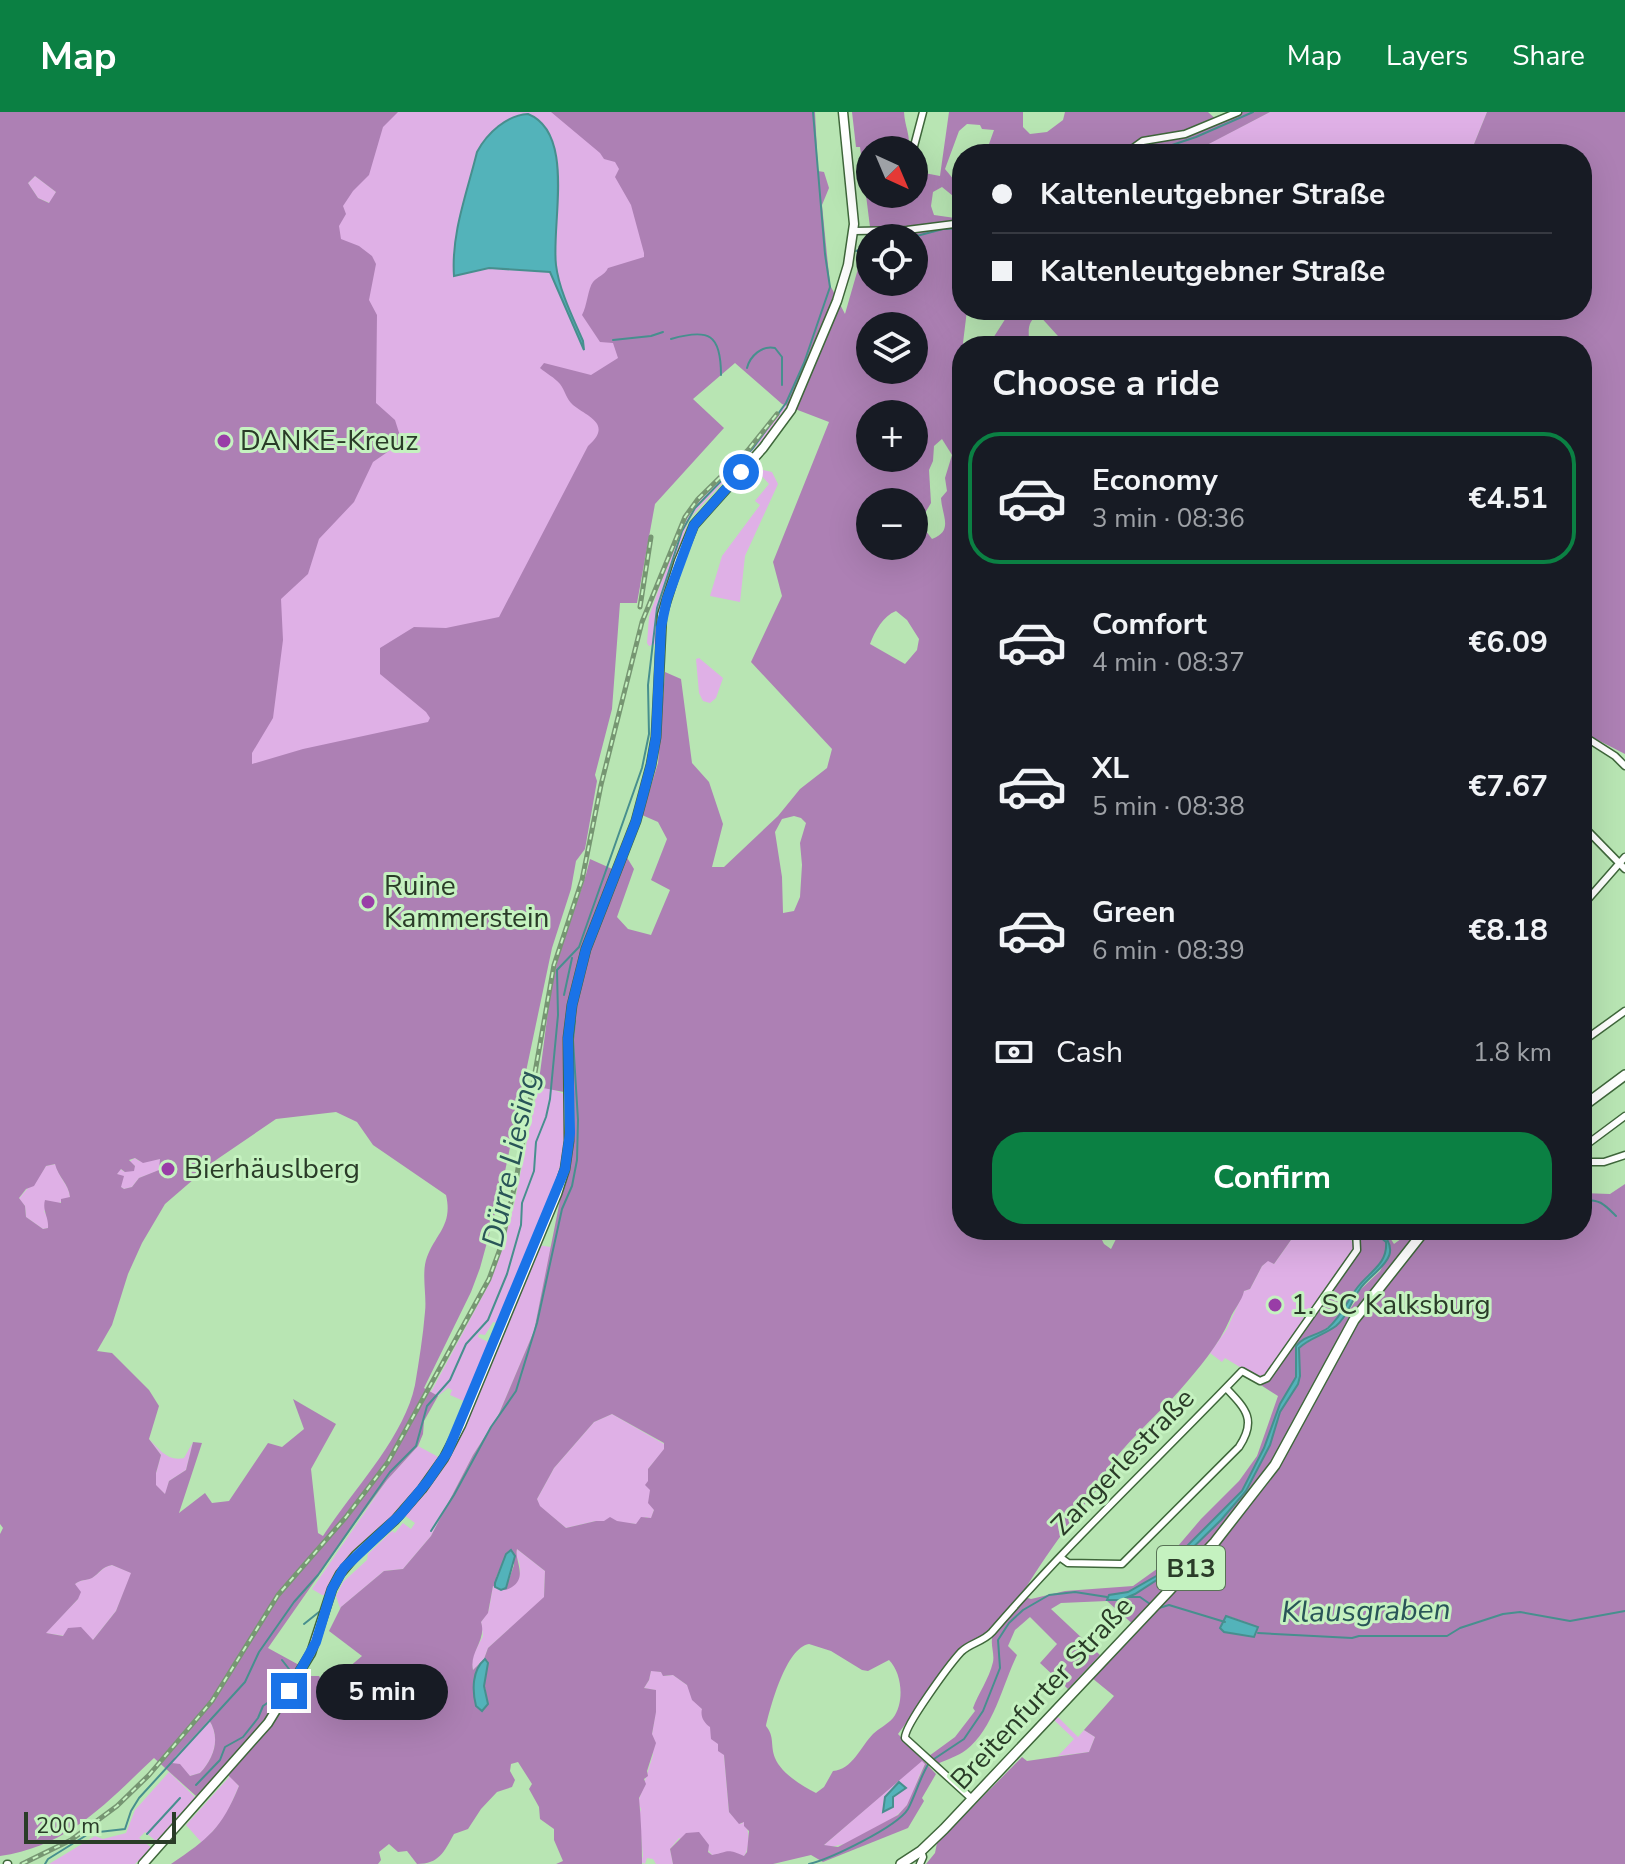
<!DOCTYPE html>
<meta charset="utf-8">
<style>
body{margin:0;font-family:"Nunito Sans",sans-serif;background:#20242c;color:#f1f3f6;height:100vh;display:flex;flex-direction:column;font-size:30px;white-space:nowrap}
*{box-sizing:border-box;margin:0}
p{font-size:26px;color:#9ea1a6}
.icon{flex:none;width:44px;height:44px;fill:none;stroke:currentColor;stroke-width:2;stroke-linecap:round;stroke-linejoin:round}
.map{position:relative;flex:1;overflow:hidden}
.drawer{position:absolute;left:952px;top:224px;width:640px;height:904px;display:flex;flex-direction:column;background:#171b24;border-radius:32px;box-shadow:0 8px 32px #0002}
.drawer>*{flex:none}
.guide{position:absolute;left:952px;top:32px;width:640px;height:176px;border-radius:32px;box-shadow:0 8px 32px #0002;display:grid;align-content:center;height:176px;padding:0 40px;background:#171b24}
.needle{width:52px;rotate:136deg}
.tools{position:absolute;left:856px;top:24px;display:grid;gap:16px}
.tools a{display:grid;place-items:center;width:72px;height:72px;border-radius:50%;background:#171b24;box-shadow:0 8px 32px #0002;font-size:40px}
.scale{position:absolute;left:24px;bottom:20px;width:152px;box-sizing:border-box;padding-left:8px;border:4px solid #2a3c28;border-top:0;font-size:22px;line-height:28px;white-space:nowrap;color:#2a3c28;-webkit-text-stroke:6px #c5f2c0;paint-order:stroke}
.end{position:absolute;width:36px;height:36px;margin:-18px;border:10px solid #1a73e8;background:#fff;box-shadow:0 0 0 4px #fff}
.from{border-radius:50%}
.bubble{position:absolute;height:56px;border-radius:28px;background:#171b24;box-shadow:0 8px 32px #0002;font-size:26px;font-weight:700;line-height:56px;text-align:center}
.guide b{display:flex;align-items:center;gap:28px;height:76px;font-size:30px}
.guide b+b{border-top:2px solid #363941}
.guide i{width:20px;height:20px;background:#f1f3f6}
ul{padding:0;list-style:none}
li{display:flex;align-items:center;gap:24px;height:132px;margin:0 16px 12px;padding:0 24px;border:4px solid transparent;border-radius:32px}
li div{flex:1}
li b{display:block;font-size:30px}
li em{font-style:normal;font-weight:700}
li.selected{border-color:#0b8043}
li>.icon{width:72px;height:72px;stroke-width:1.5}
h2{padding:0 40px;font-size:36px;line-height:96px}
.pay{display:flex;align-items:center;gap:20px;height:88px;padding:0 40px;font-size:30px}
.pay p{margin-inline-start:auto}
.button{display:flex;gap:16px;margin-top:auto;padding:16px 40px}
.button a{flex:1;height:92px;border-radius:32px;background:#0b8043;color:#fff;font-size:32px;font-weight:700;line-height:92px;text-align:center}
header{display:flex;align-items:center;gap:48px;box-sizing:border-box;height:112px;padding:0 40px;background:#0b8043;color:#fff}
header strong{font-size:38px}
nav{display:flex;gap:44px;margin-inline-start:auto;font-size:28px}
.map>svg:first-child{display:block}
</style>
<header>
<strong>Map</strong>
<nav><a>Map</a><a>Layers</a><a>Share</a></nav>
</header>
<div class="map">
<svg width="1625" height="1752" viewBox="0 0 1625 1752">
<rect width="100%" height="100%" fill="#b8e5b3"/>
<path fill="#dfb0e6" d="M138,0H567L689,94L448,710L180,657Z
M1270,0H1487L1470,42H1214L1202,35Z
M35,64L56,80L50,91L38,86L28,71Z
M788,286H792L768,322L689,407L659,495L655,532L649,534L647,531L649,505L681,413L693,395L759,328Z
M763,358L772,360L778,372L745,444L740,490L710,484L722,444L760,393L755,389L769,372L758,360Z
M699,546L723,566L716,586L710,591L703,589L699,581L696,547Z
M538,975H547L564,982L565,1029L562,1052L498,1211L493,1210L485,1223L479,1222L478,1225L490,1231L466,1290L450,1283L452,1278L448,1276L438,1284L431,1280L489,1172L499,1146L514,1093Z
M135,1046L139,1049L160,1047V1058L139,1066L132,1075L124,1077L121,1075V1068L117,1062L120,1057L125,1060L135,1054L129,1050Z
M56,1052C58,1066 69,1072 70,1085L44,1099L49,1108L48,1116L43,1117L26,1105L25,1094L19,1087C29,1073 36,1070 46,1054Z
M1298,1118H1349L1345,1124L1355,1131L1354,1138L1265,1265L1258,1266L1225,1246L1222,1250L1210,1241L1227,1217L1244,1179L1250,1177L1262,1154L1268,1148L1274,1152Z
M537,1133L551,1135L534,1219L498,1304L473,1343L431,1424L403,1457L384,1459L340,1496L336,1484L343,1470L367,1448L368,1442L392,1419L395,1421L403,1411L411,1417L415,1411L400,1400L326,1483H322L312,1477L387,1368L418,1334L444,1348Z
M612,1302L664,1332V1338L648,1357L654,1398L651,1407L646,1405L637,1412L596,1409L566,1416L539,1394L537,1387L554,1356L594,1310Z
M149,1327C159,1337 168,1350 184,1346L193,1330L186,1358L169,1369L166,1383L156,1374V1361L161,1343Z
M517,1437L545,1459L544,1486L488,1536L484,1547L473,1558L471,1547L483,1524L481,1510L489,1498L493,1473L504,1478C519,1474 525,1457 516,1444Z
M112,1453L132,1461L116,1499L93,1528L45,1521L78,1487L74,1473C80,1467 84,1469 91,1466C100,1462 101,1455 112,1453Z
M651,1558L661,1560L664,1564L673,1563L687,1573L702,1597L724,1643L729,1700L741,1712L744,1709C750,1719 750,1735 744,1744L712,1743L708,1738L679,1726L670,1737L673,1752H656L653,1747L647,1746L645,1752L641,1750L643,1744L639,1703L641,1697L638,1691L653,1643L652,1622L656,1597L655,1578L644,1576L649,1568Z
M1057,1604L1078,1625L1084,1618L1095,1625L1089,1640L1058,1644L1074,1627L1054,1608Z
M209,1608C221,1626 214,1646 200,1661L190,1664L177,1653L172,1651L175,1645Z
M922,1648L925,1652C917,1665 915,1680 907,1693C896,1709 841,1741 824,1733Z
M169,1660L197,1687L157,1730L145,1720L139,1726L152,1736L135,1752H49L95,1724L103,1727L126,1721L135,1698Z
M230,1664L239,1674L225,1706L202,1731L186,1713Z"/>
<path fill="#ad80b4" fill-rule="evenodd" d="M0,0H398L383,15L369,63L353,79L343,94L346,102L339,114L341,127L359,134L372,144L376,152L369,188L377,203L376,291L395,308L402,330L373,350L354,390L319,427L308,462L281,487L283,528L273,606L252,641V652L303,637L428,610L430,606L426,600L380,562V536L414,515L446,516L499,505L588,334C613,312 588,305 573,293C566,287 565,278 560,272C555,266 546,261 540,256L544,251L591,263L618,246L613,231L600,230L582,203C587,194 588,176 593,170C598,164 604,164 608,156L644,145V141L631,93L615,65L619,57L615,50L604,47L600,41L551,0H815L818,59L824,60L829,76L822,93L830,173L845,202L870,115L860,35H856L852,0H904C905,16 910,20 909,38H870V82H914V59L940,64L949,0H1023V15L1030,22L1047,20L1063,8L1065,0H1208L1219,10L1241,0H1270L1203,35L1214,42H991L989,32L994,18L982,17L980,13L967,12L959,19L945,57L959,74L960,81L953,84L942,75L933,80L931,94L934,103L962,107V198H967L963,231L966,234H962V1118H1104L1100,1124L1104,1132L1111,1137L1117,1125L1107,1118H1298L1274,1152L1268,1149L1262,1154L1250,1177L1244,1179C1242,1189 1234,1197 1230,1207C1219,1233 1199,1256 1180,1278C1163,1298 1103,1350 1101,1373C1070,1410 1047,1441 1022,1482C1017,1490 991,1518 984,1523C976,1530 966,1531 959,1539L898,1622L936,1662L922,1686L924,1689L908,1716L823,1750L811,1743L773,1752H673L670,1737L686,1721L699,1720L709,1733L708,1740L712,1743C729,1740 726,1736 744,1744L747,1740L749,1719L744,1714V1710L739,1712L729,1700L724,1643L718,1639V1632L711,1627L710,1615C704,1611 700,1604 702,1597L692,1588L687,1573L673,1563L663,1564L661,1560L651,1559L649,1568L644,1576L656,1578V1600L652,1622L656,1631L647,1659L648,1664L644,1667L646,1672L639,1686C641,1707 642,1730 642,1752H556L563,1749L554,1728V1717L540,1707L539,1695L529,1677L532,1672L518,1650L511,1652L510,1659L515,1668L512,1675L497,1680L481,1697L468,1717L454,1722C444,1740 439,1752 417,1752L407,1739L398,1740L389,1732L379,1740L381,1748L378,1752H171C209,1726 221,1717 239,1674L224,1659L219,1660L196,1684L154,1646C106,1691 69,1734 0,1744V1422L3,1416L0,1412ZM35,64L56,80L49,91L38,86L28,71ZM870,126H914V170H870ZM870,214H914V258H870ZM735,251L782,292L829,310L773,450L782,484L751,550L832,637L827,656L800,677L778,704L724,755H712L723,712L709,670L692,651L681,567L665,560L658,651L642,703L658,710L667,727L651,768L670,778L651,823L628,817L617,805L634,757L626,744L619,760L590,747C581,785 564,821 555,859C547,896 544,936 538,975L574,982L575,1016L571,1048L562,1078L534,1219L498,1304L473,1343L431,1424L403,1457L384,1459L341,1495L329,1519L362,1544L334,1568L323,1570L319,1564H306L297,1560L299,1553L268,1536L356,1410L387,1368L418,1334L423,1322L424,1309L438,1284L424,1276L471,1180L480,1156L500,1083L552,836L571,777L576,749L585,737L597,669L595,663L612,597L620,491H637L655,392L724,316L693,287ZM870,302H914V346H870ZM942,327L952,343L945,366L947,379L941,386C942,404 954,419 932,427L923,415L922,406L931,391L929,358L933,349L934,334ZM870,390H914V434H870ZM896,499L907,508L919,527L917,538L905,552L870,532C875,519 883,504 896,499ZM794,704L801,706L806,711L800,731L802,753L800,785L794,799L783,801L782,765L775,720L782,707ZM336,1000L357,1010L373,1033L446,1083C453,1113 436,1121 427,1145C421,1161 427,1183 425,1200C423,1224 419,1249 415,1273C404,1326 352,1379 323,1424L318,1421L311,1357L336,1312L293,1287L304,1317L282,1335L268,1331L229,1389L212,1391L205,1381L179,1401L202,1331L193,1330L186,1358L169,1369L165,1382L156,1373V1361L161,1343L149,1327L159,1294L149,1278L112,1241L97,1239L112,1213L128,1162L142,1131L165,1092L216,1048L276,1007ZM135,1046L143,1051L160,1047L159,1058L139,1066L132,1075L124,1077L121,1075L124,1064L117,1062L121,1057L125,1060L134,1059L135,1054L129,1048ZM55,1052C58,1065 69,1072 70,1085L61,1087V1091L45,1088C42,1099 49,1105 48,1116L43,1117L26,1105L25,1094L19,1086L26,1077L34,1074L46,1054ZM612,1302L664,1331V1337L648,1357V1369L645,1373L650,1378L648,1391L654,1398L651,1406L641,1405L636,1412L617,1409L610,1405L604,1409H596L566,1416L540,1394L537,1387L554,1356L594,1310ZM517,1437L545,1459L544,1485L488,1536L484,1547L473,1558C469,1540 487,1528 481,1510L488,1501L493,1474C499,1478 504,1480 512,1475C528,1465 514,1448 517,1437ZM514,1441V1453L506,1476L496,1466L506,1442ZM112,1453L131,1461L116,1499L93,1528L81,1515L68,1516L63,1524L46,1521L78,1487L81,1480L75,1472C81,1467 85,1469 92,1466C100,1461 101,1455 112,1453ZM809,1532L831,1539L862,1558L868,1559L889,1548C902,1561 905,1590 893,1606C887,1613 879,1616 873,1622C861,1634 852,1658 833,1659L824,1675L816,1681C802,1674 781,1661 775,1646C770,1633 775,1625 766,1614C771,1593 786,1536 809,1532ZM487,1548L488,1553L484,1570L488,1592L482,1599L476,1594C473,1577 473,1563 482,1549ZM209,1608C221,1626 214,1646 200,1661L190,1664L180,1652L172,1651L175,1645ZM922,1649L925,1652L907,1693L898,1703L838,1735L824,1733Z
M1487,0H1625V642L1582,620V234H1067L1038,202C1029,210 1028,214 1029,227L1025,234H988L1011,198H1582V42H1470Z
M1625,1072V1752H926L935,1741L937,1731L1022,1645L1027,1649L1089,1640L1095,1625L1084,1618L1114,1584L1092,1566L1136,1515L1107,1489L1061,1491L1051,1497L1100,1543L1068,1577L1040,1551L1057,1532L1030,1505L1015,1518L1008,1534L1017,1543C1003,1572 993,1618 966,1638C958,1644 946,1648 937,1652L929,1644L955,1625L975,1599L973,1596C978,1582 989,1567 993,1550C995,1539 988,1530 995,1519C1003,1507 1015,1496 1025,1485L1031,1487L1065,1479L1133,1474L1161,1454L1201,1407L1239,1369L1257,1344L1278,1284L1256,1270L1264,1271L1269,1267L1330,1177L1360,1139L1358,1118H1372L1386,1130C1388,1152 1369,1160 1357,1176C1347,1189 1342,1204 1328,1215C1318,1224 1306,1224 1296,1234V1265L1280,1292L1264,1336L1242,1379L1158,1463L1128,1480L1109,1483L1121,1488L1156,1469L1174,1455L1246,1379L1270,1334L1280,1300L1300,1258L1299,1236L1341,1209L1355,1190L1359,1179L1380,1159L1390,1141L1385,1123L1379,1118H1385L1394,1132L1413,1118H1582V1081L1610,1082ZM1228,1504L1245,1510L1255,1525L1224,1520Z"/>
<path fill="#53b3ba" stroke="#478f8e" stroke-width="2" d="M528,2C576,21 551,113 556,153C559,178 573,206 583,229L584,238L550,160L489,156L454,164C451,121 467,81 477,40C487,21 507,3 528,2Z
M1372,1118H1379C1408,1145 1373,1158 1360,1177C1351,1189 1348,1204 1336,1214C1324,1223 1309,1226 1299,1236L1300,1264L1298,1272L1280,1300L1270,1333L1246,1379L1221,1408L1166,1462L1135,1482L1121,1488H1107L1109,1483L1128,1480L1158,1463L1242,1379L1264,1336L1280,1292L1296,1265V1234C1305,1223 1317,1224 1328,1216C1342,1204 1347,1189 1357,1176C1369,1160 1388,1152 1386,1130Z
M511,1438L515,1444L506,1476L501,1478L495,1475V1471L506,1442Z
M1226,1504L1258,1515L1254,1525L1224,1520L1220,1516Z
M485,1547L488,1551L484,1574L488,1592L482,1599L476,1594C472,1578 472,1558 485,1547Z
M899,1670L906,1676L893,1685V1695L883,1700L885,1685Z"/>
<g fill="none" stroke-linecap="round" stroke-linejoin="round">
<path stroke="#478f8e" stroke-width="2" d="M1145,42L1196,25L1253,0
M909,126L943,117L962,116
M856,139L870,134
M671,227C709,216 721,222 721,263
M613,228L651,224L663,220
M747,256C750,244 762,233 775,236L782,245V273
M564,883L572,846
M1582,1088C1600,1087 1604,1092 1616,1104
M431,1419L454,1383L491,1315L516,1279L537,1211L562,1097L572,1074L577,1048L578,1008L573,928L575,909
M1129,1485H1140L1150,1492
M1159,1496L1169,1493L1225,1510
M304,1512L319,1500
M1258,1521L1352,1526L1359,1524H1447L1460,1516L1503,1502L1520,1500L1570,1509L1625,1499
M934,1647L964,1627L983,1599L1000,1556L998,1528L1009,1511L1023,1498L1049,1483L1075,1480L1107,1485
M196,1673L220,1648L225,1635L243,1625L258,1606L263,1594L273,1587L274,1578L289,1557L282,1548
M147,1722L180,1686
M45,1752L48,1747L90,1721L125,1717L131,1699L139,1686L245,1570L259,1540L294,1490L318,1463L390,1360L416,1334L427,1294L450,1268L466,1232L488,1208L507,1162L521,1113L522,1091L534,1059L536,1030L546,1005L550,987L558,903L557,858L579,835L642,656L649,622L648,573L657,496L682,419L695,396L753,336L786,291L804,251L830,175L825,142L813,0
M809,1752C830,1747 897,1715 908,1697C916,1682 920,1665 929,1651"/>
<g stroke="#3f673b" stroke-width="9">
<path id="street" d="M913,38L923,0
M1125,42L1143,29L1185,22L1238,0
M854,119L907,118L962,111
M1582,623L1615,644L1625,654
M1582,713L1625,757
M1582,794L1625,745
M1582,930L1625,899
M1582,1036L1625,1004
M1582,1050H1604L1625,1043
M1061,1446L1068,1451L1122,1452L1239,1335C1257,1308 1246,1297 1226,1276
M972,1687L905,1626C904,1614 950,1552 961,1540C970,1531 983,1530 992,1520C1070,1429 1159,1346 1242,1259L1260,1269L1267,1266L1357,1138L1356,1118
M7,1752H8
M920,1752L923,1745L921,1739"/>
</g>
<g stroke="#3f673b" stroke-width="11">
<path id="secondary" d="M143,1752L268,1611L311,1541L332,1477L340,1462L356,1443L395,1408L422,1377L444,1346L461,1313L557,1082L565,1057L569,1029L568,926L572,893L586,837L636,709L651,653L656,625L662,503L679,449L694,413L763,336L791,298L837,189L848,153L854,112L843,0"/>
</g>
<g stroke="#3f673b" stroke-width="12">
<path id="primary" d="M1582,995L1625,963
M901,1752L921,1739L944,1717L1215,1430L1275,1353L1354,1208L1425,1118"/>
</g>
<use href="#street" stroke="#fff" stroke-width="6"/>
<use href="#secondary" stroke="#fff" stroke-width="8"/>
<use href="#primary" stroke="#fff" stroke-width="9"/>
<g stroke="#769672" stroke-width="5">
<path id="rail" d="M640,495L651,425
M22,1752L71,1728L117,1694L149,1663L212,1589L278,1483L346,1405L388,1350L489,1167L501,1134L516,1068L554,853L582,768L601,673L642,510L685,405L698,387L748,338L777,302"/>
</g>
<use href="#rail" stroke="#c5f2c0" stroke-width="2" stroke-dasharray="6" stroke-linecap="butt"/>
</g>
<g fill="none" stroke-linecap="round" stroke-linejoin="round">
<path stroke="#1a73e8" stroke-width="10" d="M289,1579L316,1530L332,1477L344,1456L400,1403L428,1369L447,1341L565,1057L570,1021L568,926L572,893L586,837L636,709L651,653L656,625L661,515L667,487L694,413L741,360"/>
</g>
<g fill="#993da7" stroke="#c5f2c0" stroke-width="3">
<circle cx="224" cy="329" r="8"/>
<circle cx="368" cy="790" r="8"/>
<circle cx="168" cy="1057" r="8"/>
<circle cx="1275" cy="1193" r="8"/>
</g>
<g text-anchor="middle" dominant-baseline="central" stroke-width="6" stroke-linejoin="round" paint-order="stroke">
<rect fill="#c5f2c0" stroke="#587356" stroke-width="2" x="1157" y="1434" width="68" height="44" rx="6"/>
<g font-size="26" font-weight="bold" fill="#2a3c28">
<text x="1191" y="1456">B13</text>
</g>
<g font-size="28" fill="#2a3c28" stroke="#c5f2c0" text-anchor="start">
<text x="240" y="329">DANKE-Kreuz</text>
<text x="384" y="774">Ruine<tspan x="384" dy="32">Kammerstein</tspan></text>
<text x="184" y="1057">Bierhäuslberg</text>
<text x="1291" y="1193">1. SC Kalksburg</text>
</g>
<g font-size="28" fill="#2a3c28" stroke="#c5f2c0">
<text transform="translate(1123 1350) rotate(-46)">Zangerlestraße</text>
<text transform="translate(1042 1581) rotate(-47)">Breitenfurter Straße</text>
</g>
<g font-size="30" font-style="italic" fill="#295558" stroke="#c5f2c0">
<text transform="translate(511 1047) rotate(-78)">Dürre Liesing</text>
<text transform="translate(1366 1499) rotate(-1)">Klausgraben</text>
</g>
</g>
</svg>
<div class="tools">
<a><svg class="needle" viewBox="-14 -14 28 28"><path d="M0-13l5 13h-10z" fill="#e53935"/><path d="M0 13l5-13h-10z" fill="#9ea1a6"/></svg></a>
<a><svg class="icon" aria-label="locate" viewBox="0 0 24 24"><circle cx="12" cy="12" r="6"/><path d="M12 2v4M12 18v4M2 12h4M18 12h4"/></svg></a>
<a><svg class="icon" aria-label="layers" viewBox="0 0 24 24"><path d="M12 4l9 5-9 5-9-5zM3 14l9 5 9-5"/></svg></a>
<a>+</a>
<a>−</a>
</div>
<div class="scale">200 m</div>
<i class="end from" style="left:741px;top:360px"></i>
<i class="end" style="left:289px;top:1579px"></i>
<div class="bubble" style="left:316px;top:1552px;width:132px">5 min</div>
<div class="guide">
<b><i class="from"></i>Kaltenleutgebner Straße</b>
<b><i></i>Kaltenleutgebner Straße</b>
</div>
<section class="drawer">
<h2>Choose a ride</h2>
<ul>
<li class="selected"><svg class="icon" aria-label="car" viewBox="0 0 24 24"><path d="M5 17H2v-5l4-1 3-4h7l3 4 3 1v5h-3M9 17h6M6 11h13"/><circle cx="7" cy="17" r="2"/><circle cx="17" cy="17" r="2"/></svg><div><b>Economy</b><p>3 min · 08:36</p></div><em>€4.51</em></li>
<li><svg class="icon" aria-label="car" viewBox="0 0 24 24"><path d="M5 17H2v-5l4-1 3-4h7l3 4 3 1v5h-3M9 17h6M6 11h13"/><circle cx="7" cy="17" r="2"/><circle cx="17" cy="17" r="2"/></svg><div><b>Comfort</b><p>4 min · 08:37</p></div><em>€6.09</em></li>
<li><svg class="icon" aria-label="car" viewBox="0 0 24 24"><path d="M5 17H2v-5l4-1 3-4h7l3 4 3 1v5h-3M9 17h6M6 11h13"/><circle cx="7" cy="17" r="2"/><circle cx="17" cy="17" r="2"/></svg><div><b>XL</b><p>5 min · 08:38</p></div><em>€7.67</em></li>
<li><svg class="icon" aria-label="car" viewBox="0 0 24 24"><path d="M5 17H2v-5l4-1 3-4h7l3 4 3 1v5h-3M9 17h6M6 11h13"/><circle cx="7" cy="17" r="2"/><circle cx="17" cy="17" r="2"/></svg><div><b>Green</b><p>6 min · 08:39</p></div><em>€8.18</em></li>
</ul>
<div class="pay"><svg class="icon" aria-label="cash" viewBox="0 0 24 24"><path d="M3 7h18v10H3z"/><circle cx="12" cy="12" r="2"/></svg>Cash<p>1.8 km</p></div>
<div class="button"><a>Confirm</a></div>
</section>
</div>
